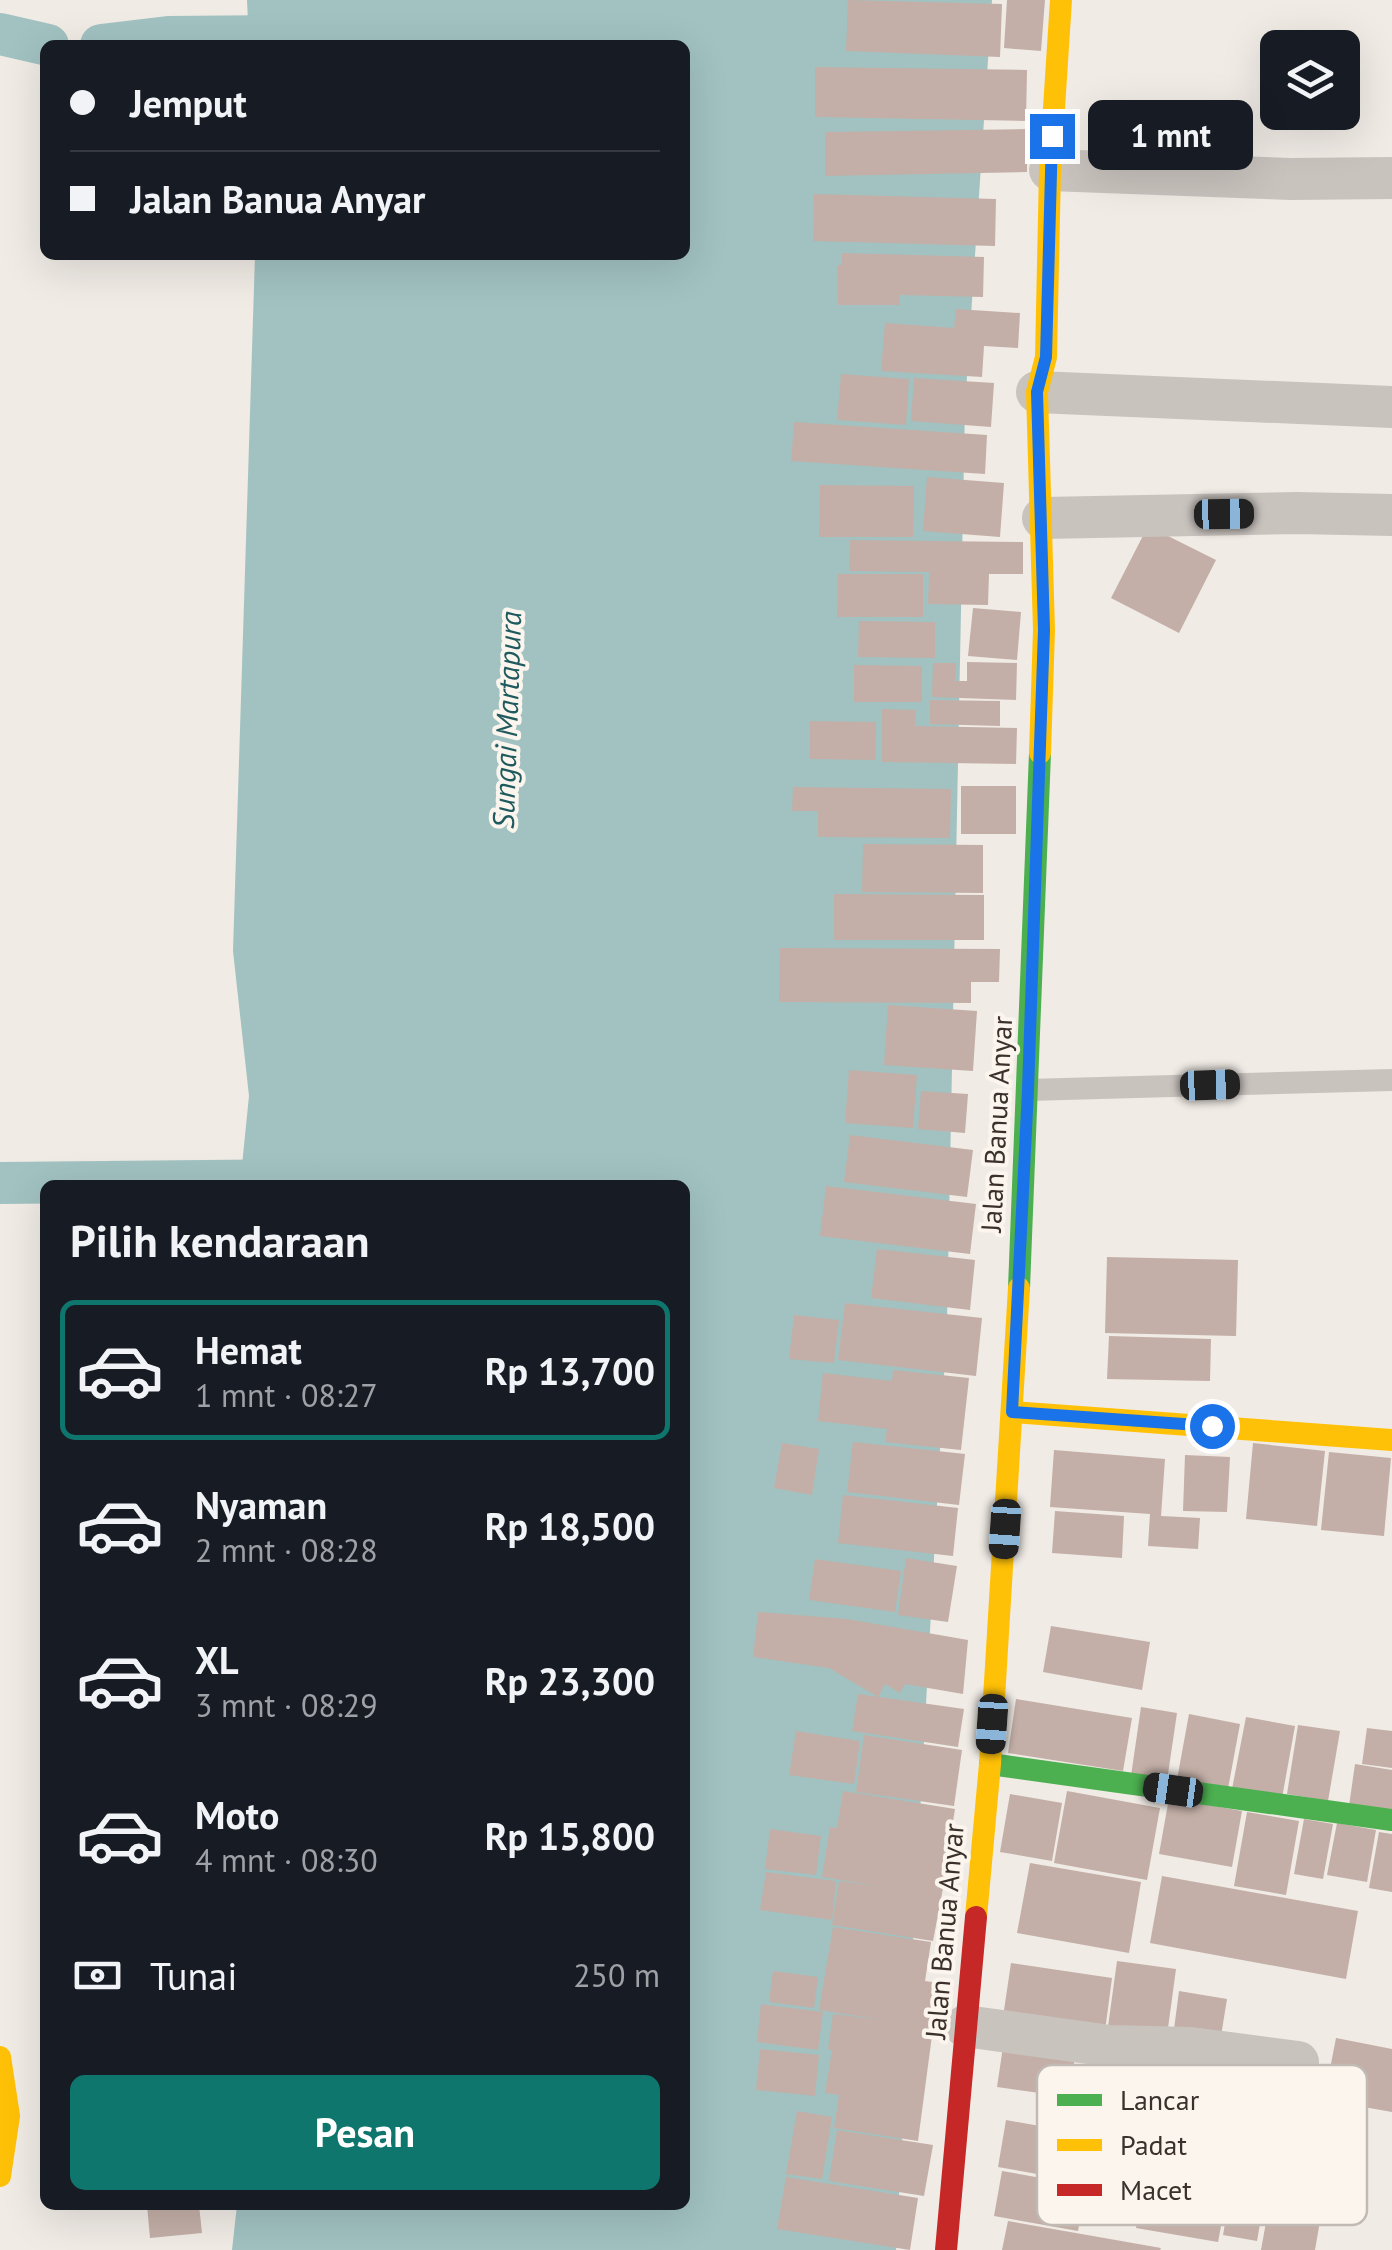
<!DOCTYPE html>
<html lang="id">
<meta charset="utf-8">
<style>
body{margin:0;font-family:"PT Sans",sans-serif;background:#20242c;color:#f1f3f6;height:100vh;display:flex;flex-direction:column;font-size:38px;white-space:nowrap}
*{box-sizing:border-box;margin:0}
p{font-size:32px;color:#9ea1a6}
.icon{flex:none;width:55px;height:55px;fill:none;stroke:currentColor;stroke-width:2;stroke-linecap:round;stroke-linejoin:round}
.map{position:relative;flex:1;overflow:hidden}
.sheet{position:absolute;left:40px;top:1180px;width:650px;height:1030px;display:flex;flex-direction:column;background:#171b24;border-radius:15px;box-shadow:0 10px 40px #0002}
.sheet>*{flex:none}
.guide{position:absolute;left:40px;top:40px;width:650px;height:220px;border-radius:15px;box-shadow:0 10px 40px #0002;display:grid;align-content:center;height:220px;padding:0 30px;background:#171b24}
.buttons{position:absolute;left:1260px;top:30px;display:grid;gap:20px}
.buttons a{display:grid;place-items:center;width:100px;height:100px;border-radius:15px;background:#171b24;box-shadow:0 10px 40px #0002;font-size:50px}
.end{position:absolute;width:45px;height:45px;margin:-22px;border:12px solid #1a73e8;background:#fff;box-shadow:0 0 0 5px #fff}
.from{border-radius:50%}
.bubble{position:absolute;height:70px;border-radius:15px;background:#171b24;box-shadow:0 10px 40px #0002;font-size:32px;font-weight:700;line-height:70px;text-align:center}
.car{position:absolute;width:30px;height:60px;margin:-30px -15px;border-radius:12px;box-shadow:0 0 8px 2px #0007;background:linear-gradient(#222 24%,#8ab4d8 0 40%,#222 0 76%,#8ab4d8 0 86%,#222 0)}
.guide b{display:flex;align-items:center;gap:35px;height:95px;font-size:38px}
.guide b+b{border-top:2px solid #363941}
.guide i{width:25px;height:25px;background:#f1f3f6}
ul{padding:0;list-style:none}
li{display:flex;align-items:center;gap:30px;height:140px;margin:0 20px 15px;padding:0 10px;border:5px solid transparent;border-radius:15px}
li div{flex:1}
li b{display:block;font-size:38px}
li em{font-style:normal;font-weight:700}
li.active{border-color:#0f766e}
li>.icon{width:90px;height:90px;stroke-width:1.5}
h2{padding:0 30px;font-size:45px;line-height:120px}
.pay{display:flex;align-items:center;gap:25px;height:110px;padding:0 30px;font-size:38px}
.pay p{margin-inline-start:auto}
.cta{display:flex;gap:20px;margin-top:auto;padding:20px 30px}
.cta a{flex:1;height:115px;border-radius:15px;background:#0f766e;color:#fff;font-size:40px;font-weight:700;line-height:115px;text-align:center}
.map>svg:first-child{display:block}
</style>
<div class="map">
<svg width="1392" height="2250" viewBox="0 0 1392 2250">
<rect width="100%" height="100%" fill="#f0ebe5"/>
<path fill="#a1c2c1" d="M247,0H992L965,406L947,1322L896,2250H232L237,2205H685V1185H240L249,1096L233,951L255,255H685V45H249Z"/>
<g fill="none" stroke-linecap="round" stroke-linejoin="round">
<path stroke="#a1c2c1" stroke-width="42" d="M0,34L48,45
M101,45L168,37L305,36
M0,1183L299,1180"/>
</g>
<path fill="#c3afa7" d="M848,0L1002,4L1000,57L846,51Z
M1007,0H1045L1041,51L1004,48Z
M815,67L1027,70L1026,121L815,117Z
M1027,129V172L825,176V132Z
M814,194L996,199L995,246L813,241Z
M842,253L984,257L983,297L899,295L900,305H838L837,265H842Z
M956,309L1020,313L1018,348L984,346L982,377L881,371L885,323L954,328Z
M841,374L909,379L906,425L837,420Z
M914,378L994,383L991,427L911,421Z
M794,422L987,435L985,474L791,461Z
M927,477L1004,483L1000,537L923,531Z
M820,485L914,486L913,537H819Z
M1148,526L1216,560L1179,633L1111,598Z
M850,540L1023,542V574H989L988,605L928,604L929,572L849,571Z
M838,574H923V617H837Z
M973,608L1021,612L1017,660L968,656Z
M859,621L935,622V658L858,657Z
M967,662L1017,663L1016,700L932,697L933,663H956L955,681H967Z
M854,665L922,666V702H854Z
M930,700L1000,701V726L930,724Z
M882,709L916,710L915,726L1017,728L1016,764L882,762Z
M810,721L876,722L875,760L810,759Z
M961,786H1016V834H961Z
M793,787L951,789L950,838L818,837V811H792Z
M863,844L983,845V893L862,892Z
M834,894L984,895V940H834Z
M780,948L1000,949L999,982H971V1003L779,1002Z
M888,1005L977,1011L973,1071L884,1065Z
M849,1070L917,1075L913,1128L845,1123Z
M921,1091L968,1094L965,1133L918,1129Z
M850,1135L973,1150L967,1197L844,1182Z
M826,1186L976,1204L970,1254L820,1236Z
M877,1249L975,1260L970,1310L871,1298Z
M1107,1257L1238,1260L1236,1336L1105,1333Z
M845,1303L982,1318L976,1376L838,1360Z
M794,1315L839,1320L834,1363L789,1359Z
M1109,1336L1211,1339L1210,1381L1107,1379Z
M893,1370L969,1378L961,1450L885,1442L887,1429L818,1421L823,1373L892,1381Z
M853,1442L965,1454L959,1505L847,1492Z
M782,1443L819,1449L812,1495L774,1488Z
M1253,1443L1325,1451L1317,1526L1246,1519Z
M1054,1450L1165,1459L1161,1516L1200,1518L1198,1549L1148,1546L1150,1514L1050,1507Z
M1329,1452L1391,1458L1384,1536L1321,1530Z
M1185,1455L1230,1457L1227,1512L1183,1511Z
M843,1495L958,1508L953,1556L838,1543Z
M1055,1511L1124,1516L1122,1558L1052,1553Z
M906,1558L957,1566L948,1622L898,1615Z
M815,1559L901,1571L895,1612L809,1600Z
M758,1612L847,1619L968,1640L963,1694L905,1684L900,1693L885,1684L878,1697L829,1668L753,1657Z
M1051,1626L1150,1642L1142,1690L1043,1672Z
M858,1694L964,1709L958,1747L852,1731Z
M1016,1699L1132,1718L1123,1771L1008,1753Z
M1141,1707L1177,1713L1167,1781L1131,1776Z
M1189,1714L1240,1724L1227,1794L1176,1785Z
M1246,1717L1295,1726L1282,1798L1232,1789Z
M1298,1725L1340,1731L1328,1801L1287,1794Z
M1367,1728L1392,1731V1768L1362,1764Z
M796,1731L860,1741L854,1784L789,1775Z
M864,1735L962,1750L954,1806L856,1792Z
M1355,1764L1392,1770V1812L1349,1806Z
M843,1791L955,1809L949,1846H951L933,1941L832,1925L839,1881L883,1887L822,1877L830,1827L837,1828Z
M1067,1791L1160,1808L1147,1880L1054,1863Z
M1010,1794L1062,1803L1052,1861L1000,1852Z
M1169,1798L1242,1811L1232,1867L1159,1854Z
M1247,1812L1299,1821L1286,1895L1234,1886Z
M1304,1819L1333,1824L1323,1879L1294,1874Z
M1337,1823L1376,1830L1367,1882L1327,1875Z
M770,1829L821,1836L816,1875L765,1869Z
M1379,1832L1392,1834V1892L1369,1888Z
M1030,1863L1141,1882L1129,1953L1017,1933Z
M766,1872L836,1881L832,1920L760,1910Z
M1162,1876L1358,1911L1346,1979L1150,1943Z
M833,1927L931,1942L925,1981L939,1983L918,2141L834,2128L839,2095L825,2093L832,2050L828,2049L833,2014L882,2020L819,2010Z
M1117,1961L1176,1969L1166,2043L1107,2034Z
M1011,1963L1112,1978L1105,2031L1003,2017Z
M773,1971L818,1977L814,2008L769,2002Z
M1179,1991L1227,1999L1221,2036L1174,2029Z
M761,2004L823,2012L818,2050L757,2042Z
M1336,2038L1392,2049V2112L1324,2100Z
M1004,2040L1076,2050L1069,2097L997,2087Z
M760,2049L819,2055L815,2096L756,2090Z
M1140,2051L1193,2058L1187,2099L1134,2091Z
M1197,2056L1240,2062L1233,2109L1190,2103Z
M1243,2061L1274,2065L1267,2114L1236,2110Z
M797,2111L832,2117L822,2179L786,2174Z
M1006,2120L1130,2142L1122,2189L998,2167Z
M837,2130L933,2145L924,2196L829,2181Z
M1146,2169L1229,2184L1218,2242L1136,2228Z
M1002,2171L1086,2186L1078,2231L994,2216Z
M786,2177L918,2198L910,2250L777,2229Z
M1232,2184L1266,2190L1257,2241L1223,2235Z
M1272,2189L1324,2198L1315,2250H1261Z
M147,2205H199L202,2233L150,2238Z
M1008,2221L1161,2248L1160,2250H1002Z"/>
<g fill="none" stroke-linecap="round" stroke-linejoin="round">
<path stroke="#c9c3be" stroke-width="22" d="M1028,1090L1392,1080"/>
<path stroke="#c9c3be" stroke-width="42" d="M1050,170L1291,179L1392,178
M1037,392L1392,407
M1043,518L1297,513L1392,515
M965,2026L1110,2046L1191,2048L1298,2062"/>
<path stroke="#4caf50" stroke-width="22" d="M1019,1288L1040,753
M990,1764L1392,1820"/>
<path stroke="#ffc107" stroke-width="22" d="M1040,753L1044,630L1037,392L1046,357L1050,170L1061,0
M1013,1412L1392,1440
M976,1917L990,1764L1019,1288
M0,2057L9,2116L0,2176"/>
<path stroke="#c62828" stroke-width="22" d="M946,2250L976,1917"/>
</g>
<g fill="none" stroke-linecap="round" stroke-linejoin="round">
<path stroke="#1a73e8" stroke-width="12" d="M1052,136L1046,357L1037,392L1044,630L1028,1090L1012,1412L1212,1426"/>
</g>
<g text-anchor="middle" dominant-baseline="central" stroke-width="8" stroke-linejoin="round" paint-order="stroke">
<g font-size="28" fill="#3b302b" stroke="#fbf5ee">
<text transform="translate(996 1124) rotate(-87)">Jalan Banua Anyar</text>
<text transform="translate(944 1931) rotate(-85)">Jalan Banua Anyar</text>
</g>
<g font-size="30" font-style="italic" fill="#1f5a5e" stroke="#fbf5ee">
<text transform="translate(506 720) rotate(-88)">Sungai Martapura</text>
</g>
</g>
<rect x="1037" y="2065" width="330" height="160" rx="15" fill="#fbf5ee" stroke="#c1bab4" stroke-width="2.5"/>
<rect x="1057" y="2094" width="45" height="12" fill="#4caf50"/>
<rect x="1057" y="2139" width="45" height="12" fill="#ffc107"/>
<rect x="1057" y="2184" width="45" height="12" fill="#c62828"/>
<g font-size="28" fill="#3b302b">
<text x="1120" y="2110">Lancar</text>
<text x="1120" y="2155">Padat</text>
<text x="1120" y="2200">Macet</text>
</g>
</svg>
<div class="buttons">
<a><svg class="icon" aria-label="layers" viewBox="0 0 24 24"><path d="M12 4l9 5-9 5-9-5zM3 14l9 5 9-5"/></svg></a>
</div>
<i class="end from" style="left:1212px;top:1426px"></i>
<i class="end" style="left:1052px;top:136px"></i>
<div class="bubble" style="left:1088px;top:100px;width:165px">1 mnt</div>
<i class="car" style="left:1224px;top:514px;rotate:89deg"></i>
<i class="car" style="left:1210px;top:1085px;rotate:88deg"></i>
<i class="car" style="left:1005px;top:1529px;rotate:184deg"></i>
<i class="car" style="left:992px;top:1724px;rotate:184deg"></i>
<i class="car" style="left:1173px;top:1790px;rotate:278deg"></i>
<div class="guide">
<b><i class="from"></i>Jemput</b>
<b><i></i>Jalan Banua Anyar</b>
</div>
<section class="sheet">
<h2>Pilih kendaraan</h2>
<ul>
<li class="active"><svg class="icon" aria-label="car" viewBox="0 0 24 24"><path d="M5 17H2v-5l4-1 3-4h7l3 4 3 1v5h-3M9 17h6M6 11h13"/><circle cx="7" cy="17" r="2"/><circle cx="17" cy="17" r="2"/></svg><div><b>Hemat</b><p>1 mnt · 08:27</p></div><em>Rp 13,700</em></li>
<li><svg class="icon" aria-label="car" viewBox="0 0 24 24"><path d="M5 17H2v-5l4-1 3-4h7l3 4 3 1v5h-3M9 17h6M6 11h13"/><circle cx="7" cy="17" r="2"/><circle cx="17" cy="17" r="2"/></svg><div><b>Nyaman</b><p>2 mnt · 08:28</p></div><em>Rp 18,500</em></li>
<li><svg class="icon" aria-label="car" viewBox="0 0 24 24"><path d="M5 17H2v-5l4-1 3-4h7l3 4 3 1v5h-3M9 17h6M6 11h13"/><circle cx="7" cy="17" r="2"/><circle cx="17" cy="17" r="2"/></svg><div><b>XL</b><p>3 mnt · 08:29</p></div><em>Rp 23,300</em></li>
<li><svg class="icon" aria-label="car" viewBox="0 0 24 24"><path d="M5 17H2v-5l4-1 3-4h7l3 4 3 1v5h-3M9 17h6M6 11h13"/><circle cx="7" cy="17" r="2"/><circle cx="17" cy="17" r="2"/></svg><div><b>Moto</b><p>4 mnt · 08:30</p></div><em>Rp 15,800</em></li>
</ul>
<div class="pay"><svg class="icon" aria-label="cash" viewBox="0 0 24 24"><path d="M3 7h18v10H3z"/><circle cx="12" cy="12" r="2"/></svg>Tunai<p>250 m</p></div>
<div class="cta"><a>Pesan</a></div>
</section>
</div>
